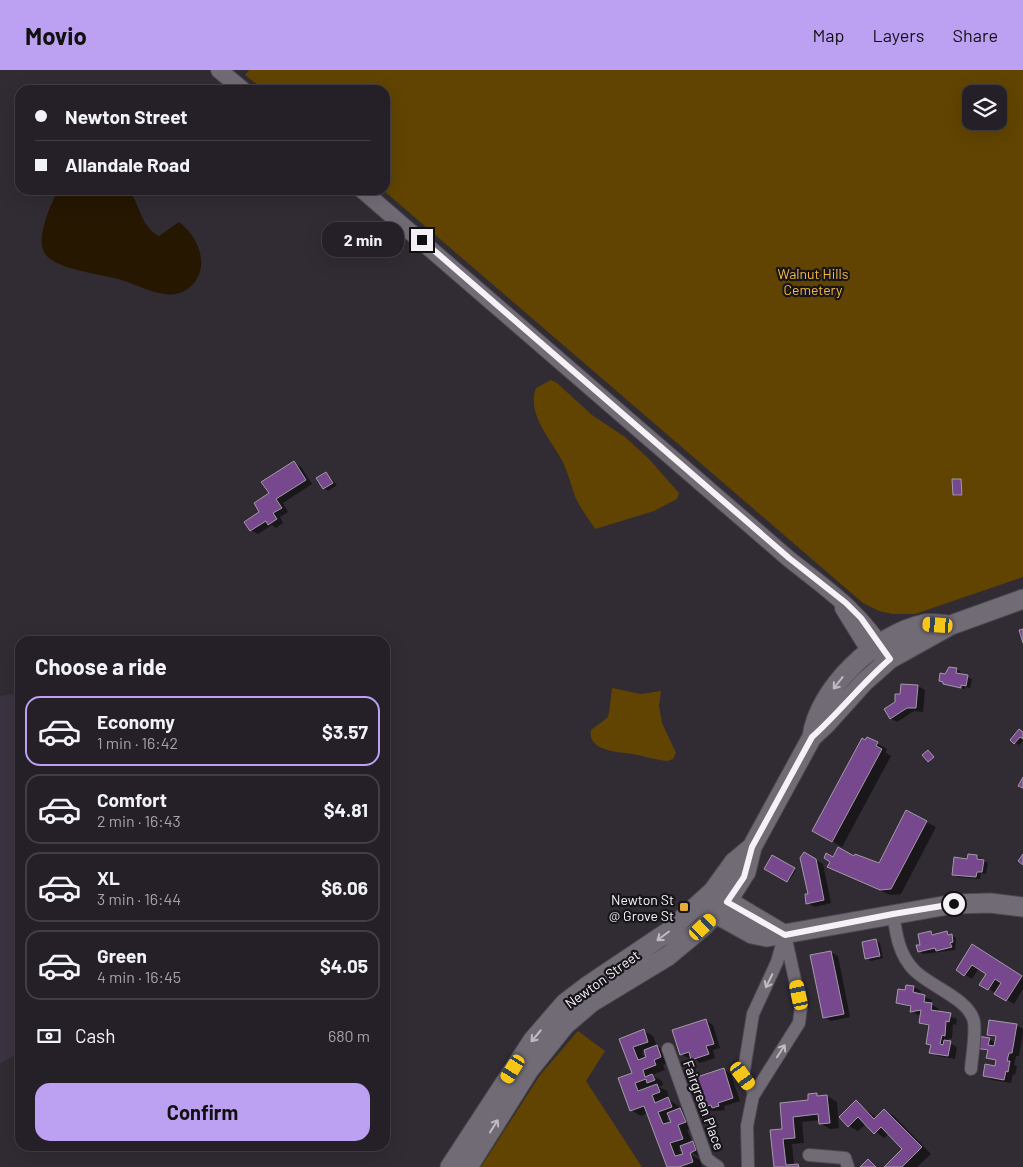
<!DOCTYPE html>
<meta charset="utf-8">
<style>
body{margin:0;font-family:Barlow,sans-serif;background:#312d33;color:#f1f3f6;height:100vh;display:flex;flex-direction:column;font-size:19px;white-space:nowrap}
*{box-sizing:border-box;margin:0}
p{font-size:16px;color:#a3a3a7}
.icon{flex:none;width:28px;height:28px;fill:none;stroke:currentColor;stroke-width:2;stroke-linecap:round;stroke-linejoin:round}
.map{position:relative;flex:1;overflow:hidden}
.side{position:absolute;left:15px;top:566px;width:375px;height:515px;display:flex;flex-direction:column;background:#252027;border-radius:15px;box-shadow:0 5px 20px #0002,0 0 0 1px #423e44}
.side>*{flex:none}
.hud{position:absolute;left:15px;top:15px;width:375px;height:110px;border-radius:15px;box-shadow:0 5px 20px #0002,0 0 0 1px #423e44;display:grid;align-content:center;height:110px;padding:0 20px;background:#252027}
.tools{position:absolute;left:962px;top:15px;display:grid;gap:10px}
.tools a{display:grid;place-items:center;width:45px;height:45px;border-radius:10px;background:#252027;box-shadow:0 5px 20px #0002,0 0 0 1px #423e44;font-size:25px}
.end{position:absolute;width:22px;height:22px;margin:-11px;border:6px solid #f5f1f7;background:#111;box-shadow:0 0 0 2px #111}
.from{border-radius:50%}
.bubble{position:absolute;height:35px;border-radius:15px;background:#252027;box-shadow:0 5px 20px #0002,0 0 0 1px #423e44;font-size:16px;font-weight:700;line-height:35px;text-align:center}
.car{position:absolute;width:15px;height:30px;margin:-15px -8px;border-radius:6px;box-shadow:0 0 4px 1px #0007;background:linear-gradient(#f5c518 24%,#345 0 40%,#f5c518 0 76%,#345 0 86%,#f5c518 0)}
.hud b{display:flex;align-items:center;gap:18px;height:48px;font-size:19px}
.hud b+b{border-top:1px solid #423e44}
.hud i{width:12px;height:12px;background:#f1f3f6}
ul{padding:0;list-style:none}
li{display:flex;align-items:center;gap:15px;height:70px;margin:0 10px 8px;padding:0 10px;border:2px solid #423e44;border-radius:15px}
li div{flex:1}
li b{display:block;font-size:19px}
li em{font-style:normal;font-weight:700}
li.selected{border-color:#bca0f2}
li>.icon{width:45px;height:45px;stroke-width:1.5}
h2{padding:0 20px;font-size:22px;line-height:60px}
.pay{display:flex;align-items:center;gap:12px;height:55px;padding:0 20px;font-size:19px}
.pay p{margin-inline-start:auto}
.button{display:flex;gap:10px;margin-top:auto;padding:10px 20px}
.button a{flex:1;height:58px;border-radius:15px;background:#bca0f2;color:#111;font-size:20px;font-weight:700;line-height:58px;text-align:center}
header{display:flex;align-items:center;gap:30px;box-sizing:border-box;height:70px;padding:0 25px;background:#bca0f2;color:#111}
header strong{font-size:24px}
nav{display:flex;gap:28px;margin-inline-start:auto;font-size:18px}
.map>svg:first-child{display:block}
</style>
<header>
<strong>Movio</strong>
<nav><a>Map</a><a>Layers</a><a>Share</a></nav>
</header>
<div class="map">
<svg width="1023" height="1097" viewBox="0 0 1023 1097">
<rect width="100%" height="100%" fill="#312b34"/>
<path fill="#3c3341" d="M20,623V982L0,994V626Z"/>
<path fill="#614401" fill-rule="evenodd" d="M249,0H1023V507L915,544H892L879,541L863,533L383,120H385V20H264L245,5ZM971,24H999V51H971Z
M551,310L557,313L592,345L625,367L649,389L679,423L677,429L654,441L595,459C588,448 580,438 575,426C571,415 568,403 563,392C552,371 526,344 536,318Z
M612,618L641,624L661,621L659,636L662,653L676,683L673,689L667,691C656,690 644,686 632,684C618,682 587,681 591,660L607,648L609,643Z
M578,961L605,981L586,1011L642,1097H481L540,1005Z"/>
<path fill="#251700" d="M58,120H129C140,135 141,157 159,166L179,152C191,161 200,175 201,190C203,210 185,228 165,224C149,222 133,213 118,209C100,204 52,199 44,182C36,167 51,134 58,120Z"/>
<path fill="#0007" fill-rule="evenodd" d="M294,393L301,397L312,414L283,433L288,442L280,447L283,453L276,458L272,455L258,464L251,460L270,424Z
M326,403L337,415L328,421L324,418Z
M960,410L963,425L956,426L954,425Z
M950,598L957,599L961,602V605L972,609L970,618L966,617L965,619L944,613Z
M918,616L925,620L923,642L914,641L897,652L890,648L901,625Z
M1023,662V671L1019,675L1011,670Z
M868,669L887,679L885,682L891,686L842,777L814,761Z
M926,752L936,757L901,824L890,825L829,797L834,788L854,787L879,795Z
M805,784L823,794L831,833L815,837L807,833L809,825Z
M969,785L977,786L988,793L986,804L981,803L980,809L958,807L953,805L969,790Z
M772,787L796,800L789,811L766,798Z
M931,862L936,865L947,862L956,868L955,880L923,884L919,881Z
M876,871L880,873L883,888L871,891L866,888Z
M972,876L1023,907V919L1014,934L981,914L988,903L979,898L972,909L957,900Z
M830,882L838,886L850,947L831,951L824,947Z
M914,917L921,921L920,925L932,930L931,934L939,939L938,942L957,949L956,955L953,954L952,969L949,968L948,972L957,977L955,989L938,986L931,982L932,976L927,973L930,957L920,953L922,944L918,945L911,941L912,938L897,932L906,921Z
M705,950L713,955L720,978L713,980L715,988L700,993L692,987L688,988L681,984Z
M1016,955L1023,959V962L1019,986H1016L1014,995L1017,996L1015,1005L1013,1004L1011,1013L992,1010L985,1006L996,998L997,992L988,987L989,982L976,977L989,969L996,973L997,968L988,964Z
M644,961L653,966L657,976L667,982L670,992L663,995L665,1000L652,1005L662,1011L663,1015L659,1017L667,1021L669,1028H667L690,1045L695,1057L687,1060L692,1072L702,1078L701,1088L690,1081V1084L700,1090L702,1097H668L648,1043L641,1046L631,1040L633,1004L620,970ZM646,981L648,987L645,989L642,983ZM670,1046L672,1052L669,1053L667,1048ZM682,1078L684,1084L682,1085L679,1079Z
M724,1000L731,1004L740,1031L724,1036L725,1040L712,1041L699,1033Z
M809,1025L827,1026L837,1032L839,1058L830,1059L820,1053V1050L802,1052L804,1073L792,1074L794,1095L802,1097H775L784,1060L781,1034L810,1031Z
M856,1032L877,1048L885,1041L894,1046L931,1084L917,1097H886L904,1079L889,1064L884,1068L866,1054L858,1061L849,1056Z"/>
<path fill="#77488e" stroke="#a29ba6" d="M294,391L306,410L276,429L282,438L273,443L277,449L268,455L266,451L250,461L244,452L259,442L254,433L269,423L261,412Z
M326,402L333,413L323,419L316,408Z
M952,409H961L962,425H953Z
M1023,559V573L1019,560Z
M949,597L957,598L956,603L968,605L966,616L961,615V618L943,614V612L939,611L940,603L945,604Z
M901,614L918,615L916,638H907L890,649L884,639L895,632V624H900Z
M1019,659L1023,662V669L1020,667L1014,674L1010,670Z
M867,667L878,672L876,676L882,679L832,772L812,761L862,668L865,670Z
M928,680L934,687L928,692L922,685Z
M1023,707V718L1018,716Z
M906,740L927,751L891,819L880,820L827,797L830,792L824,788L826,783L833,787L838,777L854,786L855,784L879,793Z
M804,782L816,789L824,830L806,834L805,824H808L800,788Z
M968,784L977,785V789L984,790L982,802H977L976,807L952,805L954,787L967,789Z
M1023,784V795L1018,791Z
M772,785L795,798L787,812L764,799Z
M931,861L932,865L947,861L948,865L952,864L953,872L950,873L952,877L936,881L935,878L918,882L916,875H920L918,864Z
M876,869L880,886L865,889L862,872Z
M972,874L1022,906L1006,931L994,924L1001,913L995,909L988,920L979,915L986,904L972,895L964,906L956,900Z
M831,881L844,944L823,948L810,885Z
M906,915L914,916L913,922L925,925L924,932L932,933L931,940L951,943L949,952L946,951L945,966L942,965L940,974L943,975L944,970L951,971L948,986L929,983L931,975L926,974L929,955L919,953L921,940L910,942L911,936L896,933L898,919L905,920Z
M706,949L714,974L706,976L709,984L691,990L689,982L680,985L672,960Z
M989,950L1017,954L1012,983H1009L1007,991H1010L1008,1002L1006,1001L1004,1010L983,1006L985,994L995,996L996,990L986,988L988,980L975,978L977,966L990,968L988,975L994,976L996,966L987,965Z
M644,959L648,972L633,977L638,990L646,987L644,980L657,975L661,987L654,990L656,995L643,1000L645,1007L652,1004L655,1010L647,1013L646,1009L635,1013L638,1021L657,1014L660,1022L652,1025L655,1033L668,1027L672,1037L658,1042L663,1054L671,1052L667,1043L680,1038L686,1052L678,1055L683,1069L670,1073L675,1086L683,1084L680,1076L693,1071L696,1080L690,1083L693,1092L679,1097H667L644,1036L630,1041L618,1008L632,1003L619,969Z
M724,998L733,1028L718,1033L719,1036L712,1038L711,1035L704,1037L702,1032L698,1034L691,1012L698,1010L697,1007Z
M817,1023V1026L827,1025L830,1053L819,1054L818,1044L793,1047L795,1068L783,1069L786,1095L798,1094L799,1097H774L770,1060L782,1059L780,1033L808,1030V1024Z
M856,1030L874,1049L884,1039L922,1077L902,1097H884L902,1079L881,1057L874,1064L858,1047L848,1057L839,1047Z
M868,1089L876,1097H860Z"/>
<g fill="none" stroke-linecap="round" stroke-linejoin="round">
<g stroke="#4e4951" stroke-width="14">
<path id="minor" d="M893,843C896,864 899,885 914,900C929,916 970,929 974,952C976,967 972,984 971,999
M668,979L707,1089L718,1097
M755,1023L743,1006L753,944L777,892L784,867
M809,1085L845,1088L848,1097
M748,1097L747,1056L753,1026L799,953L801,937L785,865"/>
</g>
<g stroke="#4e4951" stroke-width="18">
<path id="tertiary" d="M219,0L243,20
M362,120L789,489C829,521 859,540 887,585
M843,538L864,572L882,585"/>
</g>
<g stroke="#4e4951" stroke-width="21">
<path id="secondary" d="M812,667L827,653L864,612L890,589L951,555L1023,529
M718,825L785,865
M707,839L752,864L767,867L954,834L990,833L1023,837
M450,1097L533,970L565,933L586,917L668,862L713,821L734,792L752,777
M468,1097L529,1000L565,955L592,932L668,886L703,857L727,832L746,802L752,777L812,667C818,619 876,564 924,554C932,552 943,555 951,555"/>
</g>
<use href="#minor" stroke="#716b75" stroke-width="12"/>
<use href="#tertiary" stroke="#716b75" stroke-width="16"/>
<use href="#secondary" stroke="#716b75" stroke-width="19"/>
</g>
<defs><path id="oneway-shaft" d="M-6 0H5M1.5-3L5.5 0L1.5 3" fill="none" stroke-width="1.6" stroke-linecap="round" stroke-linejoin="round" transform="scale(1.25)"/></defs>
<g stroke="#c0bbc3">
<use href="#oneway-shaft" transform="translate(838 613) rotate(128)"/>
<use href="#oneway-shaft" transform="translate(663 866) rotate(143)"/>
<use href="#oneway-shaft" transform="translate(769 911) rotate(116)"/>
<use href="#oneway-shaft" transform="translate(536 966) rotate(130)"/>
<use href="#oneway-shaft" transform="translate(781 981) rotate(-57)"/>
<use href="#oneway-shaft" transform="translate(494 1056) rotate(-58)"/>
</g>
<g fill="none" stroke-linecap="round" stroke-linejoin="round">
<path stroke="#f5f1f7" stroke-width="6" d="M422,170L789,488L846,533L861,548L890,589C862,613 839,643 812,667L752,777L744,807L727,832L785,865L893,844L954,834"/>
</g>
<rect fill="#e6ac36" stroke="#171519" stroke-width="2" x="679" y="832" width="10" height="10" rx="2.5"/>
<g text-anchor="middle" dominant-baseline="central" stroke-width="4.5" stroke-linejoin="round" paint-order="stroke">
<g font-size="14" fill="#f6b940" stroke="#171519">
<text x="813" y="203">Walnut Hills<tspan x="813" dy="16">Cemetery</tspan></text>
</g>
<g font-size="14" fill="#f5f1f7" stroke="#171519" text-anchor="end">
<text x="674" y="829">Newton St<tspan x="674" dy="16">@ Grove St</tspan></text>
</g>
<g font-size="14" fill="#f5f1f7" stroke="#171519">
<text transform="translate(602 909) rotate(-36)">Newton Street</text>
<text transform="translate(704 1035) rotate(70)">Fairgreen Place</text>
</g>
</g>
</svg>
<div class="tools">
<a><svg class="icon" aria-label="layers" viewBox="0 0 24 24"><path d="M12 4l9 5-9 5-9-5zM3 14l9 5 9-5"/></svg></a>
</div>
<i class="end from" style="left:954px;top:834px"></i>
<i class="end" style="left:422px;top:170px"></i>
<div class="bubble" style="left:322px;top:152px;width:82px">2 min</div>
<i class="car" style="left:938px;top:555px;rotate:274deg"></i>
<i class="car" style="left:703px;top:857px;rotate:47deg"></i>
<i class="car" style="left:799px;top:925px;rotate:348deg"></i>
<i class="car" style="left:513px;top:999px;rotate:212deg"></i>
<i class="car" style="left:743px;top:1006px;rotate:144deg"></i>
<div class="hud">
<b><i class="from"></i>Newton Street</b>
<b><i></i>Allandale Road</b>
</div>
<section class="side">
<h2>Choose a ride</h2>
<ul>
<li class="selected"><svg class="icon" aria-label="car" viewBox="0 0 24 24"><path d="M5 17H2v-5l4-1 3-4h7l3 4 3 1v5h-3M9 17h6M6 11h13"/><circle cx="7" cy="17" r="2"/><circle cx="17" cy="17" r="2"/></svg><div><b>Economy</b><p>1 min · 16:42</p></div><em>$3.57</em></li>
<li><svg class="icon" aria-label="car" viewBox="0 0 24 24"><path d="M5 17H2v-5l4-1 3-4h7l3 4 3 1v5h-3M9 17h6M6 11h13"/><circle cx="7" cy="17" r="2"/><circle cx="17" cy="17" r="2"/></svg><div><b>Comfort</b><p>2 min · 16:43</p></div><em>$4.81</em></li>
<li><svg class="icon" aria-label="car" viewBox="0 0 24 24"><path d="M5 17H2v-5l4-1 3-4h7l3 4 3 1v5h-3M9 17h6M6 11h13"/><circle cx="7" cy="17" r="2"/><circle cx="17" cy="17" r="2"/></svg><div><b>XL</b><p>3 min · 16:44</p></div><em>$6.06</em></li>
<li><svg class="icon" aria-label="car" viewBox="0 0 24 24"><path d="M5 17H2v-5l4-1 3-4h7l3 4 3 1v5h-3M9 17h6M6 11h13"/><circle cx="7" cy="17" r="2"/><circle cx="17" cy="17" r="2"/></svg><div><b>Green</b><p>4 min · 16:45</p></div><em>$4.05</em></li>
</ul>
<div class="pay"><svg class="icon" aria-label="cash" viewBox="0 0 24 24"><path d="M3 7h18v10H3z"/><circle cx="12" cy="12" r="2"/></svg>Cash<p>680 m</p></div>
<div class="button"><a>Confirm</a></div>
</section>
</div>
